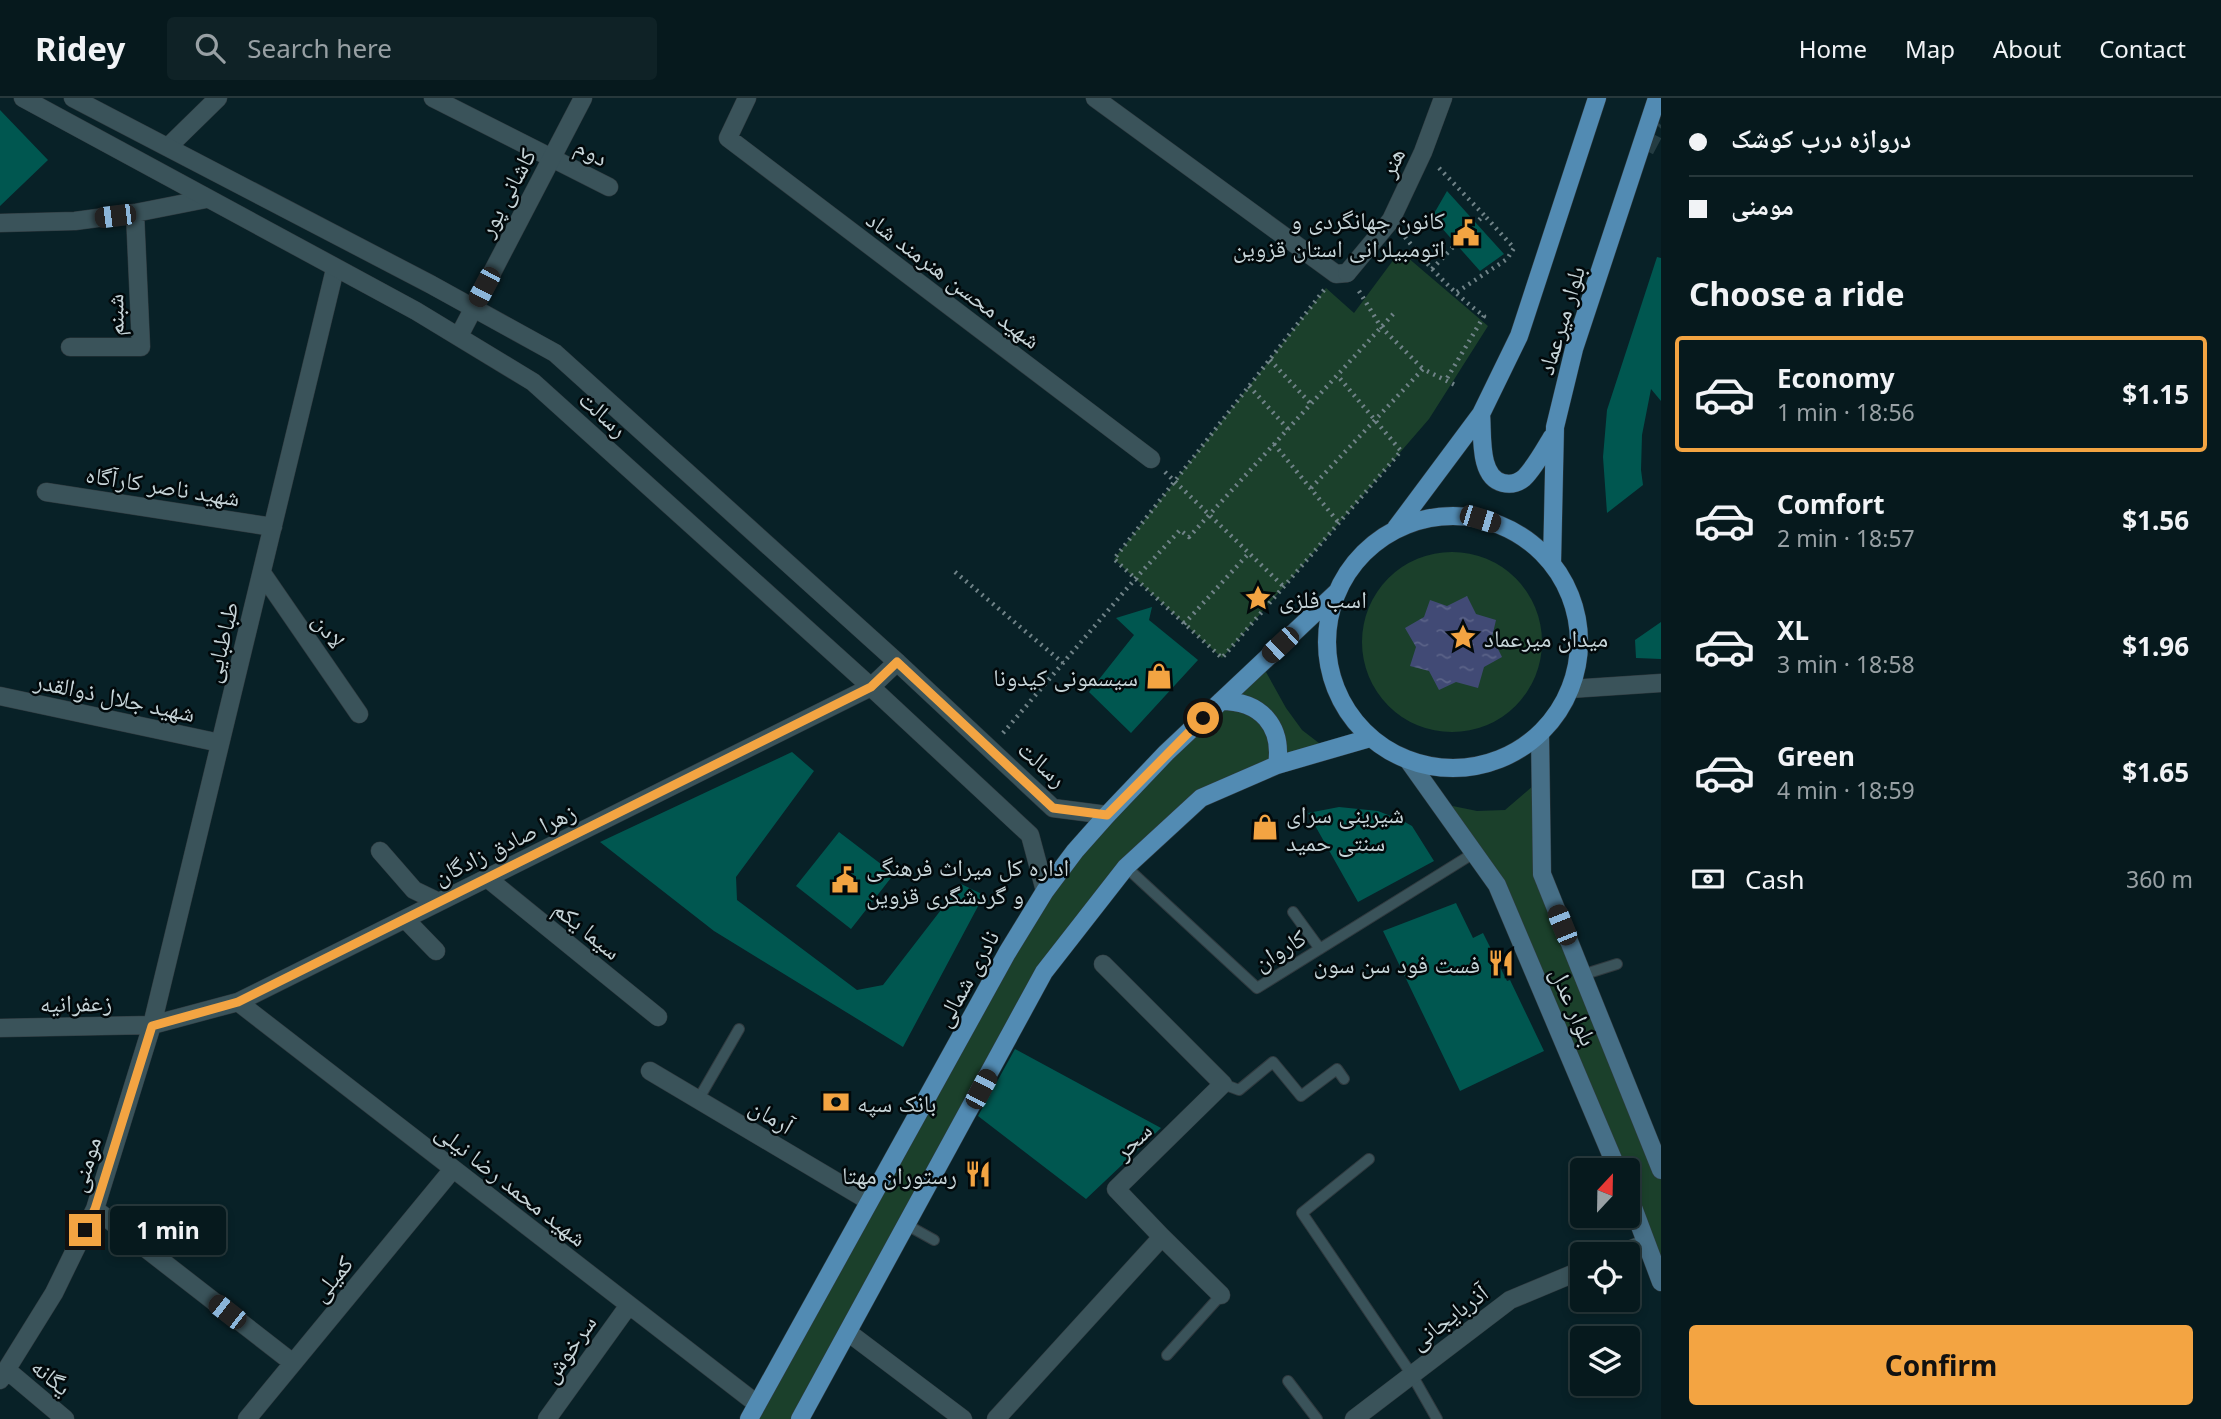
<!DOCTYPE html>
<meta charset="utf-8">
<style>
body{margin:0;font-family:"Noto Sans","Noto Naskh Arabic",sans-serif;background:#0f2226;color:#f1f3f6;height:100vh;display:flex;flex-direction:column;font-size:26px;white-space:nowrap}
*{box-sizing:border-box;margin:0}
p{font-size:23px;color:#98a0a4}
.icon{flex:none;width:38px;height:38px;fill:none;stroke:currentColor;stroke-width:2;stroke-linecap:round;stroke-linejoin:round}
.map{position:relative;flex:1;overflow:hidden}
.side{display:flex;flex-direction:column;background:#06191d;width:560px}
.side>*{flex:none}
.hud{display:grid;align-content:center;height:154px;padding:0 28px;background:#06191d}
.needle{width:46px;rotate:22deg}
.fabs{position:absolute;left:1570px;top:1060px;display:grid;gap:14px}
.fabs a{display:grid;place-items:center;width:70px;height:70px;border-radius:7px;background:#06191d;box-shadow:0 4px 10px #0003,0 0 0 2px #27383b;font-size:35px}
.end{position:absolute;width:32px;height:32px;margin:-16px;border:9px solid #f3a442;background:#111;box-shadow:0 0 0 4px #111}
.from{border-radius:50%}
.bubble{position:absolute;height:49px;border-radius:7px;background:#06191d;box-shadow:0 4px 10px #0003,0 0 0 2px #27383b;font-size:23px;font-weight:700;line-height:49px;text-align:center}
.car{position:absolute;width:21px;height:42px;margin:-21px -10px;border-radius:9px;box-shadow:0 0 5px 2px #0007;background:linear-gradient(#222 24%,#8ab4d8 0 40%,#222 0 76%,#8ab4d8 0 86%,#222 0)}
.hud b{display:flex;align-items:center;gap:24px;height:66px;font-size:26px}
.hud b+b{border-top:2px solid #27383b}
.hud i{width:18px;height:18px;background:#f1f3f6}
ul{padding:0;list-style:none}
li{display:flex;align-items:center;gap:21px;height:116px;margin:0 14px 10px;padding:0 14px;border:4px solid transparent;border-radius:7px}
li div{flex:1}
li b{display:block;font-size:26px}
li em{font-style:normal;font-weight:700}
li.selected{border-color:#f3a442}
li>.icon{width:63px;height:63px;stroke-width:1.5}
h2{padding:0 28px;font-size:32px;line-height:84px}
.pay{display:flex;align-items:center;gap:18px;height:77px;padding:0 28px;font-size:26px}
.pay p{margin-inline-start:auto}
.cta{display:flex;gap:14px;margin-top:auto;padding:14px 28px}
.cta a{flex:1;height:80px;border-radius:7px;background:#f3a442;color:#111;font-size:28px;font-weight:700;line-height:80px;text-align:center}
header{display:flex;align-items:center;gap:42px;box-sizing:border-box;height:98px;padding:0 35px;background:#06191d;border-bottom:2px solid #27383b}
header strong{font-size:33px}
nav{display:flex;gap:38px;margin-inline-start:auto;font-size:24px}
.search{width:490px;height:63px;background:#0f2226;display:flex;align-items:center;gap:18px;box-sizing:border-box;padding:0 24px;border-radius:7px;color:#98a0a4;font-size:26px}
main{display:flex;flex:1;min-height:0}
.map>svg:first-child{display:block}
</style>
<header>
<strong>Ridey</strong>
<div class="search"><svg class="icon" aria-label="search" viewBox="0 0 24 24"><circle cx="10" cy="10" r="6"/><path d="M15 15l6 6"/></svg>Search here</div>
<nav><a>Home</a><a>Map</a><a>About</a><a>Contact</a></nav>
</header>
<main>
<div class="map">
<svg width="1661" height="1321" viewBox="0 0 1661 1321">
<defs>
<pattern id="water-ripples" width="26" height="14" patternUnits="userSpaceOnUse" patternTransform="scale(1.75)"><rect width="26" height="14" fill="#414a75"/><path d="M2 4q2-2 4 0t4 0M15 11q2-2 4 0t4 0" fill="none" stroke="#5b6388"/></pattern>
</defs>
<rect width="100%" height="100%" fill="#082127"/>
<path fill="#1b402b" d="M1400,153L1488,228L1429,321L1222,560L1114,461L1326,190L1354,215Z
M1362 544a90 90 0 1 1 180 0a90 90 0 1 1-180 0Z
M1261,565L1286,610L1302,632L1328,652L1201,700L1126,769L1044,874L800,1321H749L1045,793Z
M1541,681L1542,776L1661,1072V1184L1628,1096V1073H1618L1497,787L1438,705L1477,713L1505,712Z"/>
<path fill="url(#water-ripples)" d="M1467,498L1476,516L1496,522L1492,539L1502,559L1484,569L1478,590L1456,584L1439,592L1429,573L1410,568L1416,549L1405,530L1424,519L1430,502L1447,508Z"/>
<path fill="#005750" d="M0,12L48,62L0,108Z
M1447,93L1504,156L1480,173L1432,119Z
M1657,159L1661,160V303L1651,291L1642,337L1641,372L1643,387L1607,415L1603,359L1607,312Z
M1152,509L1149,522L1198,562L1131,635L1089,594L1134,537L1116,520Z
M1661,524V561L1636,560L1635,542Z
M792,654L814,673L736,779L737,802L857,892L883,887L961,786L984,797L903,949L714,833L600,744Z
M1339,709L1378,713L1403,723L1412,728L1434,763L1358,804L1308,715Z
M839,734L894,776L851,831L796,788Z
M1456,805L1473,840L1483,835L1507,883L1510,882L1544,953L1460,993L1383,833Z
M1015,951L1161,1030L1086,1101L978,1018Z"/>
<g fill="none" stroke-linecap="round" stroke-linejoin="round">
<path stroke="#243c42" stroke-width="18" stroke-dasharray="18 9" stroke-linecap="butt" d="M1645,52L1654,35L1661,27"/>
<g stroke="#303a3f" stroke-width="12">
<path id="service" d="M1126,769L1257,890L1474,755
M1293,814L1320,851
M1582,877L1617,866
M1223,986L1239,992L1273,964L1301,998L1337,971L1344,981
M698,1002L739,931
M1369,1061L1302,1115L1412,1277L1437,1321
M907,1127L934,1142
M1167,1257L1221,1197
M1288,1283L1317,1321"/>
</g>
<g stroke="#303a3f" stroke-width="19">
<path id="minor" d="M433,0L609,89
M747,0L728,40L1151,361
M1095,0L1336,176L1347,175
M169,48L218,0
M0,125L75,123L135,115L206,101
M70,249H141L135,115
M46,394L273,429
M262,475L359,616
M1570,591L1661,585
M0,598L220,645
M380,753L414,792L439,804
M487,780L658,919
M405,821L436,853
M238,904L757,1306
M0,930L152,927L238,904L871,589L897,564
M650,973L869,1103
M95,1111L293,1265
M1162,1139L1221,1197
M1617,1157L1646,1145
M849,1235L963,1321
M8,1273L65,1321
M0,1282L54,1195L95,1111L152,927L335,171
M247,1321L453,1071
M547,1321L629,1207
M996,1321L1162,1139L1116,1091L1223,986L1103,866
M1354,1321L1510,1202L1582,1172"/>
</g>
<g stroke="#303a3f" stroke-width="19">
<path id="tertiary" d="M23,0L416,213L533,284L871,589L1030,737L1045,793
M73,0L430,186L555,255L897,564L1053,710L1107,717
M1347,175L1391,122L1423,54L1443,0
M459,238L583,0"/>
</g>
<g stroke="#303a3f" stroke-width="19">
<path id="secondary" d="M1540,636L1542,776L1661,1072
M1408,662L1497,787L1618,1073
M1628,1096L1661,1184"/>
</g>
<g stroke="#303a3f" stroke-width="19">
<path id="primary" d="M1481,316C1483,336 1478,379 1503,385C1511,387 1518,385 1524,380C1535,369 1544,352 1552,339
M1327 544a126 126 0 1 1 252 0a126 126 0 1 1-252 0Z
M1396,430L1481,316L1519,238L1597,0
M1552,466L1555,329L1574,251L1657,0
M1221,603C1261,603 1283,628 1277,667
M749,1321L1007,855L1045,793L1075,753L1107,717L1166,655L1337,494
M800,1321L1044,874L1126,769L1201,700L1277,667L1370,640"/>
</g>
<path stroke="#708388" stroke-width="4.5" stroke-dasharray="2 5" stroke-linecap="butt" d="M1439,70L1484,117L1476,125
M1405,139C1428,168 1454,196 1484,218L1446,282
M1432,171L1456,146
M1324,192L1114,461L1222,560L1401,353L1337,277
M1359,193L1381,229L1423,271
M1457,194L1507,161L1514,150L1484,117
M1270,262L1311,306
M1249,288L1288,331
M1274,346L1339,425
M1165,374L1283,488
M1311,390L1423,271L1457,288
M955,474L1063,565
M1184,526L1249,455
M1003,635L1135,481L1180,432L1189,439L1396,213"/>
<use href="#service" stroke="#3a535a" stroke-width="10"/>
<use href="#minor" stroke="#3a535a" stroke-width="18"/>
<use href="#tertiary" stroke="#3a535a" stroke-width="18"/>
<use href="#secondary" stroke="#466f87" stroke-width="18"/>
<use href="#primary" stroke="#528bb3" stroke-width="18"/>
</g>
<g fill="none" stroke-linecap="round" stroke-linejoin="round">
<path stroke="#f3a442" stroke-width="9" d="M85,1132L95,1111L152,928L238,904L871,589L897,564L1053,710L1107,717L1203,620"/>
</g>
<defs>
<g id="civic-bare" transform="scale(2.1)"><path d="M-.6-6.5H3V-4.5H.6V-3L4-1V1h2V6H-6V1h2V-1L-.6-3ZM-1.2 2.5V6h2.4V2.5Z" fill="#f3a442" stroke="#02090b" stroke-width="2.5" paint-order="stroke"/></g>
<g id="sight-bare" transform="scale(2.1)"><path d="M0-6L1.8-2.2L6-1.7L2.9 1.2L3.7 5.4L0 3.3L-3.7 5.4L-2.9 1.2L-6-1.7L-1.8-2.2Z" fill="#f3a442" stroke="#02090b" stroke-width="2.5" paint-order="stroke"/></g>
<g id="shop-bare" transform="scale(2.1)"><path d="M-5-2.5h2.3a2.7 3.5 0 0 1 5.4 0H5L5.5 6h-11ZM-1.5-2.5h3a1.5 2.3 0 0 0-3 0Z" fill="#f3a442" stroke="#02090b" stroke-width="2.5" paint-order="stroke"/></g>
<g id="restaurant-bare" transform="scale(2.1)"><path d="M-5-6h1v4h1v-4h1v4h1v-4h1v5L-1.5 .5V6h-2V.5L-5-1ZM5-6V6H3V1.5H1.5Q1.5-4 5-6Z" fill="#f3a442" stroke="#02090b" stroke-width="2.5" paint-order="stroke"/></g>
<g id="bank-bare" transform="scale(2.1)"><path d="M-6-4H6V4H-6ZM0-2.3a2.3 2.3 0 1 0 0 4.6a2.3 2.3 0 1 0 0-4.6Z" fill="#f3a442" stroke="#02090b" stroke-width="2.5" paint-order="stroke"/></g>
</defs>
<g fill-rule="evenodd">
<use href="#civic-bare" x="1466" y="135"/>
<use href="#sight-bare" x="1258" y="500"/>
<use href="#sight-bare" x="1463" y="539"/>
<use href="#shop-bare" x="1159" y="578"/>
<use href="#shop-bare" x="1265" y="729"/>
<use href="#civic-bare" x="845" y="782"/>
<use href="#restaurant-bare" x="1501" y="865"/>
<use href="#bank-bare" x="836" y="1004"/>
<use href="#restaurant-bare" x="978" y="1076"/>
</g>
<g text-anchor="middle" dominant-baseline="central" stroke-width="5" stroke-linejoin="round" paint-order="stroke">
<g font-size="24" fill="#c6d4d8" stroke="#02090b">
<text transform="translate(592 53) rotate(28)">دوم</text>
<text transform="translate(1391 64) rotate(-65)">هنر</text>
<text transform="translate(506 94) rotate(-62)">کاشانی پور</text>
<text transform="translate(954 181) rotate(37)">شهید محسن هنرمند شاد</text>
<text transform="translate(114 217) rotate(-91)">شبنم</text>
<text transform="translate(1560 222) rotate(-73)">بلوار میرعماد</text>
<text transform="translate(604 315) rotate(42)">رسالت</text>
<text transform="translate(163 387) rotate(9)">شهید ناصر کارآگاه</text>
<text transform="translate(330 532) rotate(55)">لادن</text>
<text transform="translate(220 544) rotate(-76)">طباطبایی</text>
<text transform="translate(115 598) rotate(12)">شهید جلال ذوالقدر</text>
<text transform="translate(1043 665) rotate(42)">رسالت</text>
<text transform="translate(504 745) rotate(-26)">زهرا صادق زادگان</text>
<text transform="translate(588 831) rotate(39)">سیما یکم</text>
<text transform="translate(1279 851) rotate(-31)">کاروان</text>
<text transform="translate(966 880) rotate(-61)">نادری شمالی</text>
<text transform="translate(76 904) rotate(-1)">زعفرانیه</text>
<text transform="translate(1575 908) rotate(67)">بلوار عدل</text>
<text transform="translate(772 1017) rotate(31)">آرمان</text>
<text transform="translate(1132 1042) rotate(-44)">سحر</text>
<text transform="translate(84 1066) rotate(-73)">مومنی</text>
<text transform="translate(512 1086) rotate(38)">شهید محمد رضا نیلی</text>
<text transform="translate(331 1180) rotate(-51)">کمیلی</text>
<text transform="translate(1448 1218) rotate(-37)">آذربایجانی</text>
<text transform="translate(568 1250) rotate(-55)">سرخوش</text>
<text transform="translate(52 1278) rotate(40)">یگانه</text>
</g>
<g font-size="24" fill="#c6d4d8" stroke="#02090b" text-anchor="start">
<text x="1445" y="121" text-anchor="end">کانون جهانگردی و<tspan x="1445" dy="28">اتومبیلرانی استان قزوین</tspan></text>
<text x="1279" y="500">اسب فلزی</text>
<text x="1484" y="539">میدان میرعماد</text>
<text x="1138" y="578" text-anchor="end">سیسمونی کیدونا</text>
<text x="1286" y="715">شیرینی سرای<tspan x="1286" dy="28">سنتی حمید</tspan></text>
<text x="866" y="768">اداره کل میراث فرهنگی<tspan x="866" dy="28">و گردشگری قزوین</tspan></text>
<text x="1480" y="865" text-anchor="end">فست فود سن سون</text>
<text x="857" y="1004">بانک سپه</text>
<text x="957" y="1076" text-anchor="end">رستوران مهتا</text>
</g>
</g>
</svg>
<div class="fabs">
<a><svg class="needle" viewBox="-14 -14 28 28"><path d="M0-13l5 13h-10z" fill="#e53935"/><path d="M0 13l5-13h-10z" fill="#98a0a4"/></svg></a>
<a><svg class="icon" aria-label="locate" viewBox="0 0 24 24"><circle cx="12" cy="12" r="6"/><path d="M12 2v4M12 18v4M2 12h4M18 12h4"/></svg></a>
<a><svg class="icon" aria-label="layers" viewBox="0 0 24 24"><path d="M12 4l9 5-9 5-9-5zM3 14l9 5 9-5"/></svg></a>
</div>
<i class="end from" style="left:1203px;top:620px"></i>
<i class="end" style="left:85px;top:1132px"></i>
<div class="bubble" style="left:110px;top:1108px;width:116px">1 min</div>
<i class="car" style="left:115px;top:118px;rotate:263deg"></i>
<i class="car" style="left:484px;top:189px;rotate:208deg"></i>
<i class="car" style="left:1480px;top:421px;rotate:107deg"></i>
<i class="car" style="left:1280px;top:547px;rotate:227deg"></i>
<i class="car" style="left:1562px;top:827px;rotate:338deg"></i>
<i class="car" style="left:981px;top:991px;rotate:28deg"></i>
<i class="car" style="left:227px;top:1214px;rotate:308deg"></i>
</div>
<section class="side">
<div class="hud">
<b><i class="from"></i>دروازه درب کوشک</b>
<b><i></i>مومنی</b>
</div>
<h2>Choose a ride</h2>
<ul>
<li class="selected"><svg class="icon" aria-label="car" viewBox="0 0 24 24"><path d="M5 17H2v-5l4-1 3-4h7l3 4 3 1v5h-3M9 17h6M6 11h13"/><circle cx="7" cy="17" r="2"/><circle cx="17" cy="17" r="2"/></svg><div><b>Economy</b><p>1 min · 18:56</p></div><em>$1.15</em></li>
<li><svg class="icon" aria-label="car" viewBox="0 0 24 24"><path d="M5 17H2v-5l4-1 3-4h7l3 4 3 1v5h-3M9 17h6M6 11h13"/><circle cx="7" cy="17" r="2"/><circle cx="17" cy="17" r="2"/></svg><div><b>Comfort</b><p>2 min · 18:57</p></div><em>$1.56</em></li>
<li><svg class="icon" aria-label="car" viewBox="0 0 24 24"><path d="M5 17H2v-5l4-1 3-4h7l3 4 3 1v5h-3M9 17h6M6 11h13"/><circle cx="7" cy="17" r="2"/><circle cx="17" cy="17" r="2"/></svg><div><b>XL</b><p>3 min · 18:58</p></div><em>$1.96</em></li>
<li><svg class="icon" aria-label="car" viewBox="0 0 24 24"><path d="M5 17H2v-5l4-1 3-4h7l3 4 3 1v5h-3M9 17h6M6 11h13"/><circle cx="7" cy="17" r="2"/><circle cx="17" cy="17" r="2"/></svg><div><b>Green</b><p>4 min · 18:59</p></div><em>$1.65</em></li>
</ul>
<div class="pay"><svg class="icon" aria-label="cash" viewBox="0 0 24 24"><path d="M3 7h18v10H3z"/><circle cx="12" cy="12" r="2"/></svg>Cash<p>360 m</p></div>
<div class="cta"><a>Confirm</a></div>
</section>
</main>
